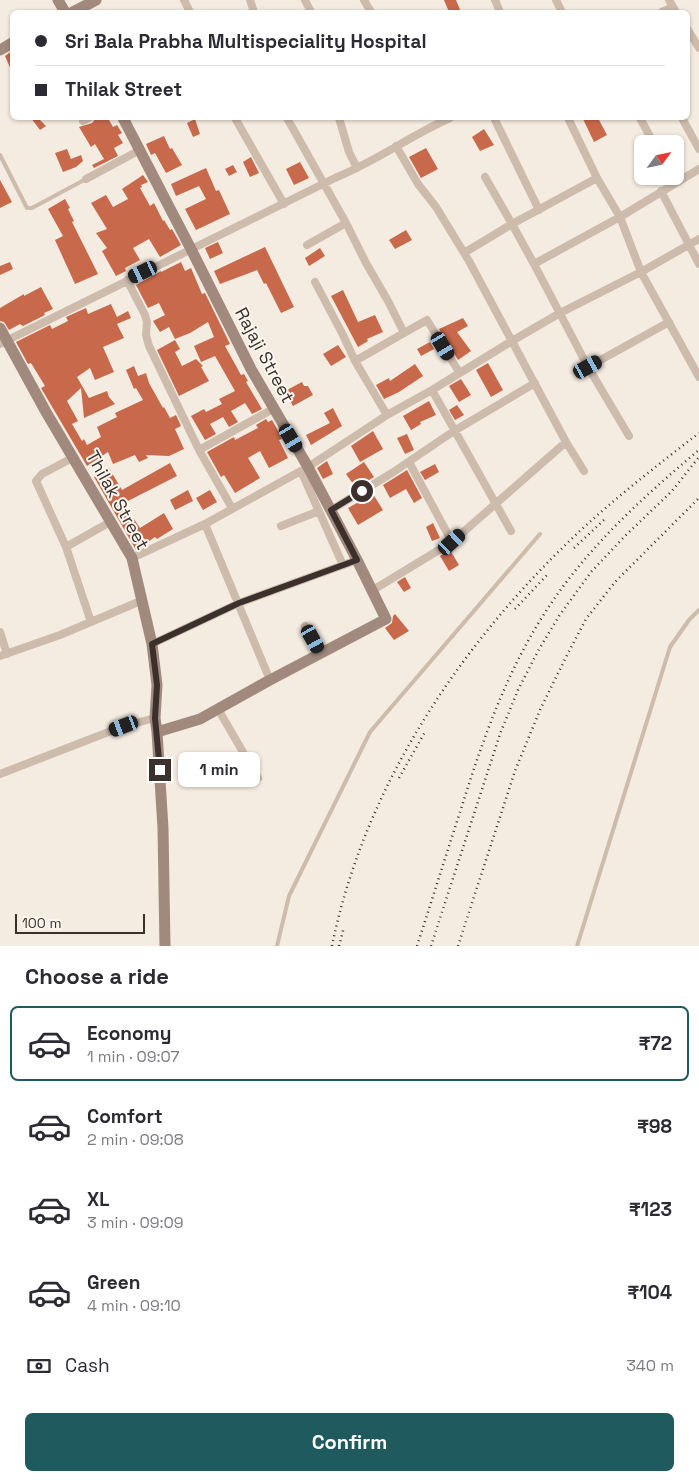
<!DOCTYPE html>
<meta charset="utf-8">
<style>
body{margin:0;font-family:"Space Grotesk",sans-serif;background:#f7f7f7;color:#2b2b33;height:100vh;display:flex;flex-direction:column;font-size:19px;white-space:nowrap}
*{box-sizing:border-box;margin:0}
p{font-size:16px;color:#7c7c81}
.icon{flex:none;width:28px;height:28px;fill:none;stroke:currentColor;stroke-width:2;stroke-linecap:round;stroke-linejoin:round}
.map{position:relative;height:946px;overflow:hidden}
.drawer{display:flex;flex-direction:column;background:#fff;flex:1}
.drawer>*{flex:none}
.banner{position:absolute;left:10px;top:10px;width:680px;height:110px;border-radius:8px;box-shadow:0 1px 4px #0004;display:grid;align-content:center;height:110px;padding:0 25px;background:#fff}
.needle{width:32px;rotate:57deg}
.tools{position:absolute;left:634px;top:135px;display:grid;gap:10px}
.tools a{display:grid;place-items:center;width:50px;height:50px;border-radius:8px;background:#fff;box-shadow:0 1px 4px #0004;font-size:25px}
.scale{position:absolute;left:15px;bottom:12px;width:130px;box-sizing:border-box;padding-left:5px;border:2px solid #3b302b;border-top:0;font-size:14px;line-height:18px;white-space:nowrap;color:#3b302b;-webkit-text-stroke:4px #fbf5ee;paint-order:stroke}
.end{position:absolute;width:22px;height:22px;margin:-11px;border:6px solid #3b302b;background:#fff;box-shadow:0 0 0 2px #fff}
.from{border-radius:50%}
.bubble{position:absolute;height:35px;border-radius:8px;background:#fff;box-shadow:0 1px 4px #0004;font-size:16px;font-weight:800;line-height:35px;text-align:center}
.car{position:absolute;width:15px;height:30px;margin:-15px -8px;border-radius:6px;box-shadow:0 0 4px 1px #0007;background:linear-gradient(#222 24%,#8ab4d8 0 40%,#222 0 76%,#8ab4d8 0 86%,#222 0)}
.banner b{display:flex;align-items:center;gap:18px;height:48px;font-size:19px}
.banner b+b{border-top:1px solid #e1e1e2}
.banner i{width:12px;height:12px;background:#2b2b33}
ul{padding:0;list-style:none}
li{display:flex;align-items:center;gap:15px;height:75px;margin:0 10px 8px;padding:0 15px;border:2px solid transparent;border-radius:8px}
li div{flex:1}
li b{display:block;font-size:19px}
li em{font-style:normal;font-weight:800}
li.selected{border-color:#1f5a5e}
li>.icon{width:45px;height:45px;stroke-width:1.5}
h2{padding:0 25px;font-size:22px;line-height:60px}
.pay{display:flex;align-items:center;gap:12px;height:55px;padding:0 25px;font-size:19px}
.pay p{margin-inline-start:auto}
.cta{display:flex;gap:10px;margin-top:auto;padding:10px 25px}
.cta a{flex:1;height:58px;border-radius:8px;background:#1f5a5e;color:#fff;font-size:20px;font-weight:800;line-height:58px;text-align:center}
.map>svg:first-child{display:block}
</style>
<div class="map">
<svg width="699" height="946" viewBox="0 0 699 946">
<rect width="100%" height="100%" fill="#f4ebe1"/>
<path fill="#c8694b" d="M444,0H456L461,12H449Z
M12,51V72L5,56Z
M31,118H38L46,126L40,130Z
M96,118H108L113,127L117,125L122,133L118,135L123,143L114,148L118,156L94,168L92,165L104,159L95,144L91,147L79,127L92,123Z
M587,118H598L607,135L594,142L583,119Z
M195,119L200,134L193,137L187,123Z
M484,129L494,145L480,151L472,137Z
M164,136L170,149L172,148L182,165L166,173L155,153L151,155L146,144Z
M426,148L438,169L421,178L409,157Z
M67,149L71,159L81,155L83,161L76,167L63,172L55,153Z
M251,157L259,173L250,177L243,162Z
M300,162L309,178L294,185L286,169Z
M233,165L237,172L229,176L225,169Z
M206,168L216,191L219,190L230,214L196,230L185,209L206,199L199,186L176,196L171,184Z
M143,175L148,182L141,185L142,187L140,188L150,206L154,203L163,221L164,220L170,230L172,229L181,245L160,257L149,239L133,248L140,260L125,268L126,271L116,276L102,251L107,248L96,233L107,229L91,203L106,195L113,207L128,199L122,189Z
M0,180L12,202L0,208Z
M65,199L70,208L68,209L74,221L72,222L98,274L75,284L55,240L63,236L48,209Z
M406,230L412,240L395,249L389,240Z
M218,242L223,253L210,259L205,248Z
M265,247L294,307L281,313L266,283L264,284L257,270L220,284L214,271Z
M320,248L325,256L309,266L305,258Z
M10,262L13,269L0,275V266Z
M181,262L185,271L191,268L202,294L205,293L230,344L225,346L241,375L244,374L248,381L246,382L262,409L252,414L245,403L231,411L238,422L229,427L223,417L210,424L216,434L205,440L191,416L204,409L206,412L222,404L219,399L235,391L215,356L201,362L194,346L214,337L208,322L190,333L175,339L169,327L160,332L153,321L165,315L159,303L148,308L136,285L161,271V272Z
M41,287L53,309L44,313L45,315L23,326L20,324L9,330L4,322L0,321V308L24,294V296Z
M343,290L358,322L375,315L383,332L367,339L368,341L358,347L331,296Z
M111,304L117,317L128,311L131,318L117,324L124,338L103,347L114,372L95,380L90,368L77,377L89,398L107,391L109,397L115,404L84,418L81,388L67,401L78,421L72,424L82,441L84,439L87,445L101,437L97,427L117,417L115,413L143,400L136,388L134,389L126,370L134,366L138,376L146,373L149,383L163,408L164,407L170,418L176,415L181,426L175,429L184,449L169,456L146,455L148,458L139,462L135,455L113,464L108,452L87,466L41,388L45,386L31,363L28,364L16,342L50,325L52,329L68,321L66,317L86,308L88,314Z
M463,318L468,326L457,332L471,351L458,360L439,329Z
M175,340L180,349L175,352L182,366L196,359L203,366L201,367L209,381L179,396L157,350Z
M430,342L434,349L421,356L417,349Z
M338,345L346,357L331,366L323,354Z
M488,363L503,390L491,397L476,370Z
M415,364L423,376L399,392L384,399L376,385L389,378L390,381Z
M461,379L471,395L459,402L449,386Z
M302,382L304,386H308L313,395L293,406L285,391Z
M429,401L436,415L420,422L421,424L411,430L403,416Z
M457,405L464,415L455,420L449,410Z
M333,408L342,426L311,445L306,435L330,423L324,413Z
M266,419L268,422L272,420L276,427L282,439L279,440L288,458L269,468L260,451L248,458L260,478L235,493L224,475L221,477L207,452L234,437L235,440L258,428L256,425Z
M373,431L383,449L360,462L351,446Z
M407,434L414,450L405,454L397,438Z
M327,461L333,474L323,479L317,468Z
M364,462L374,477L356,488L346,474Z
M170,463L177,476L122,504L133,520L134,519L140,528L164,513L173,529L157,539L155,537L136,550L94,477L109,468L122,490Z
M435,464L439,472L425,480L420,472Z
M407,470L422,498L414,503L406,489L390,498L383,485Z
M188,490L193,501L175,510L170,500Z
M210,490L217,502L203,510L196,498Z
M373,494L383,510L358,525L348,508Z
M433,523L440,538L432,541L426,527Z
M450,550L459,565L449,571L440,556Z
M405,577L411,588L404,592L397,582Z
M395,614L409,631L394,640L385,628L392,623L393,616Z"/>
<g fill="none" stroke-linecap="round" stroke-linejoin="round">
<path stroke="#cdbbac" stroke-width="4" d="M0,155L27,208H32L86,179
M277,946L289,896L370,732L540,534
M577,946L670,647L689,620L699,610"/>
<path stroke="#cdbbac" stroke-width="8" d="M184,0L190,12
M250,0L254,12
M305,0L311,12
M364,0L371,12
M495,0L500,12
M556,0L562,12
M669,0L676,12
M662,12L673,7
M688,30L699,48
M235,118L284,204
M287,118L346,223L366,263L388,301L404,333L427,320L459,372
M339,118L349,152L357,168
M494,118L539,210
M568,118L597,178
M640,118L654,144
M682,118L699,149
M83,121L89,118
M396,146L418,184L436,207L469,261L566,442L584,471
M86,179L140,150
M661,191L699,264
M307,245L346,223
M464,253L512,224L485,177
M534,264L512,224L597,178L620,217L641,272L699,377
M127,280L145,315L147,322L146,335L149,346L199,450
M315,282L343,335L355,361
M0,344L337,177C377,161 411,135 450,118
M588,367L669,322
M432,390L511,531
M387,415L355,361L404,333
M629,436L588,367L534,264L620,217L699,169
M409,462L452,542
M301,471L343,565
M232,508L199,450L273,409
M331,510L392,473L454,431L535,383
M205,524L270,680
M281,526L319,511
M66,547L36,481L42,474L74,457
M132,558L205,524L308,467L387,415L432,390L512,341L560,313L641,272L699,239
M373,590L452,542L566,442
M91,622L66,547L110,522
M305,626L321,653
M0,632L7,654
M152,644L239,603L357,560
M0,656L60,635L143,600
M218,709L258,778
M0,774L124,726L155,718"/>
<path stroke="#a18a7d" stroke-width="11" d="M58,0L65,12
M73,12L96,0
M0,50L12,43
M123,118L191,249L251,369L308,467L357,560L386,619L270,680L200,719L157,732
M0,328L46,412L132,558L152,644L157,685L155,718L157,732L163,828L165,946"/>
<path stroke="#3b302b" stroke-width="2.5" stroke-dasharray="1 4" stroke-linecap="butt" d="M574,548L605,519
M515,609L547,575
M399,778L425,732
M332,946C365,784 463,640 582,529C619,495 659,464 699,433
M339,946L344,927
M417,946C432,900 446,855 461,809C483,739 507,670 548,608C588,547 643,497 699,450
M431,946L500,734L518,690L538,651L559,616L591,572L625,536L672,491L699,457
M458,946L515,771L540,710L566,657L586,619L615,582L699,498"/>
</g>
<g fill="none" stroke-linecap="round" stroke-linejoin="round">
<path stroke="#3b302b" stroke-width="6" d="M160,770L155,718L157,685L152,644L239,603L357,560L331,510L362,491"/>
</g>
<g text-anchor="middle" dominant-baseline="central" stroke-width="4" stroke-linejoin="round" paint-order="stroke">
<g font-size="18" fill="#3b302b" stroke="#fbf5ee">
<text transform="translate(265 355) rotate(62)">Rajaji Street</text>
<text transform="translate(118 500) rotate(61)">Thilak Street</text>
</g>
</g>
</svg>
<div class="tools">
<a><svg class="needle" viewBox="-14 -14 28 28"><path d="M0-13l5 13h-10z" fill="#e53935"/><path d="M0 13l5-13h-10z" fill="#7c7c81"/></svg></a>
</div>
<div class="scale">100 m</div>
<i class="end from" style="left:362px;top:491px"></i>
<i class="end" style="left:160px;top:770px"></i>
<div class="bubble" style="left:178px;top:752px;width:82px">1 min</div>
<i class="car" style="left:143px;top:272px;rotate:244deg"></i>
<i class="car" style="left:443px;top:346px;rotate:149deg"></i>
<i class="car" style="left:588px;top:367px;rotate:61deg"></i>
<i class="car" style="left:291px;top:438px;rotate:149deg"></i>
<i class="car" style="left:452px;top:542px;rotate:48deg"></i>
<i class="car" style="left:313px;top:639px;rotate:151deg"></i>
<i class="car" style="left:124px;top:726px;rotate:249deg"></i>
<div class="banner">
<b><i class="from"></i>Sri Bala Prabha Multispeciality Hospital</b>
<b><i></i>Thilak Street</b>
</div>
</div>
<section class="drawer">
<h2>Choose a ride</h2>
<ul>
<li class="selected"><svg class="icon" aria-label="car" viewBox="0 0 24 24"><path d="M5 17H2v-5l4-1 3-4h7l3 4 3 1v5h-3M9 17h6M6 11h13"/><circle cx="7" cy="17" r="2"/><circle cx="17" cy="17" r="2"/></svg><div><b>Economy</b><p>1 min · 09:07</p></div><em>₹72</em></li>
<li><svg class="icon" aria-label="car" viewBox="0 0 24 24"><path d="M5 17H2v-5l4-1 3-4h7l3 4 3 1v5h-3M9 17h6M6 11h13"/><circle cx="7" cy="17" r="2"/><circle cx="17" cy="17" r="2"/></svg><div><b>Comfort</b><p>2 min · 09:08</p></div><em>₹98</em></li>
<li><svg class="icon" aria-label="car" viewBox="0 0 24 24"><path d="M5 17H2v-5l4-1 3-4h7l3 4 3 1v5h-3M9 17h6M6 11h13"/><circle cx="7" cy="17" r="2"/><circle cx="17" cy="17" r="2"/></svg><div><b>XL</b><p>3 min · 09:09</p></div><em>₹123</em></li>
<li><svg class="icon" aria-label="car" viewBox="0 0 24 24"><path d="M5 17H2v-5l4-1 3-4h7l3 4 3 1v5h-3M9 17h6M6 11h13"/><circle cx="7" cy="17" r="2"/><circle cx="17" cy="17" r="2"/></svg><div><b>Green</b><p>4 min · 09:10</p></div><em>₹104</em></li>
</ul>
<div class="pay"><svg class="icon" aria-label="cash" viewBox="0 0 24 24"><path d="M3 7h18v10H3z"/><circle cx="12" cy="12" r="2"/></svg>Cash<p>340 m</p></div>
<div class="cta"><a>Confirm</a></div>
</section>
